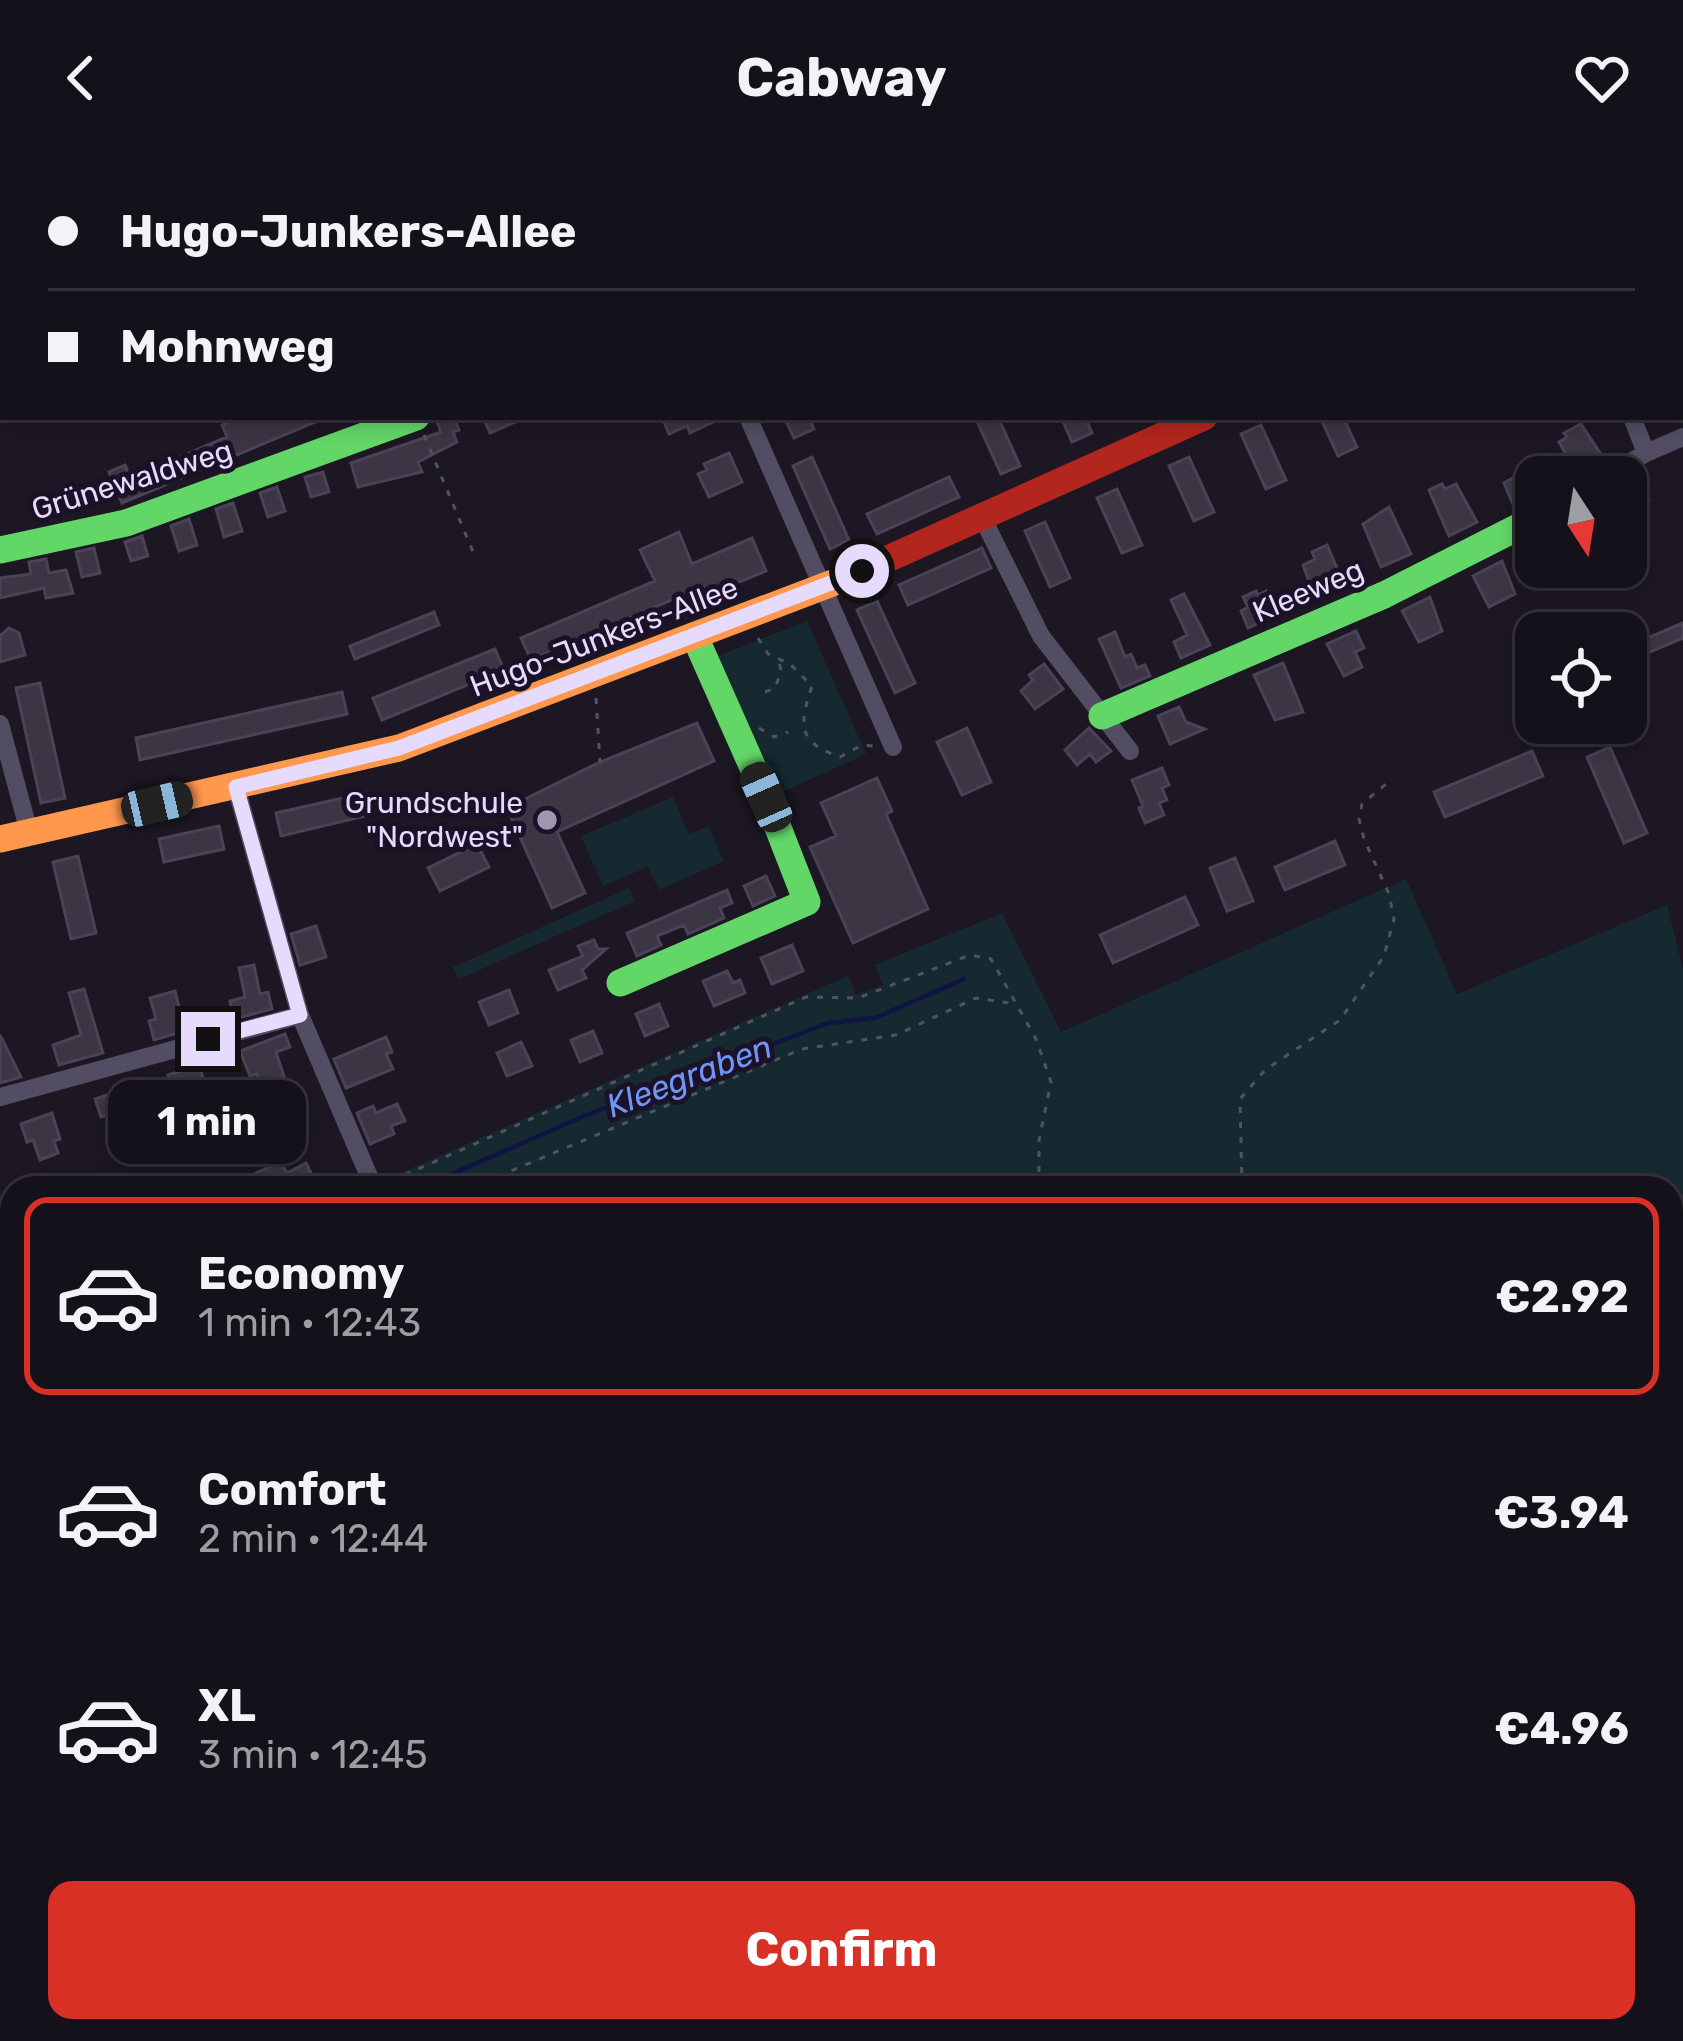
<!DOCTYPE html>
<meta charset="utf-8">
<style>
body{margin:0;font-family:Rubik,sans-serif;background:#221f27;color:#f1f3f6;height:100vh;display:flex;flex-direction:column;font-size:45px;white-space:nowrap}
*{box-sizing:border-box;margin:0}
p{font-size:39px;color:#9d9da2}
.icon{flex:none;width:66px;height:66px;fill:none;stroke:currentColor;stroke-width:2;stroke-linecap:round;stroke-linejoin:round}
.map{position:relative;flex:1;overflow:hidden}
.sheet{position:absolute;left:0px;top:1020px;width:1683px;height:867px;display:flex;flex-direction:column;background:#15111a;border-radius:36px 36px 0 0;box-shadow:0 6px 18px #0003,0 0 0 3px #343139}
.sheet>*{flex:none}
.banner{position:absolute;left:0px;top:0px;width:1683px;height:264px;box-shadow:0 6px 18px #0003,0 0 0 3px #343139;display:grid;align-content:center;height:264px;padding:0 48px;background:#15111a}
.needle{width:78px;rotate:168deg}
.fabs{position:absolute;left:1515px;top:300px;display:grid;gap:24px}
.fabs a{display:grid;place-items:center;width:132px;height:132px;border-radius:24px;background:#15111a;box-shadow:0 6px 18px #0003,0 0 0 3px #343139;font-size:60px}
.end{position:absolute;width:54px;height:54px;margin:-27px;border:15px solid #e7dbfd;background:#111;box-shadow:0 0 0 6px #111}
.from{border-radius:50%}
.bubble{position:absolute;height:84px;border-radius:24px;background:#15111a;box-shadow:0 6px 18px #0003,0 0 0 3px #343139;font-size:39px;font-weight:700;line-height:84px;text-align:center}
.car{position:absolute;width:36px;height:72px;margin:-36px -18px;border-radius:15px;box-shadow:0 0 9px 3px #0007;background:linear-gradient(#222 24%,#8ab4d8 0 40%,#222 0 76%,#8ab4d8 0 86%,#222 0)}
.banner b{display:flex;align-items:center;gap:42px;height:114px;font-size:45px}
.banner b+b{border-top:3px solid #343139}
.banner i{width:30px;height:30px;background:#f1f3f6}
ul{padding:21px 0 0;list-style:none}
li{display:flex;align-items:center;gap:36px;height:198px;margin:0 24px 18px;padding:0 24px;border:6px solid transparent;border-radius:24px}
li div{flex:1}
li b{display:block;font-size:45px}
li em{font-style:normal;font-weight:700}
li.current{border-color:#d93025}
li>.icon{width:108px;height:108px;stroke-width:1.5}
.cta{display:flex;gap:24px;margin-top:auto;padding:24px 48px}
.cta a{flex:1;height:138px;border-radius:24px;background:#d93025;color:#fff;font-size:48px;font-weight:700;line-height:138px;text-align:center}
header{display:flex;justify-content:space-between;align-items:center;height:156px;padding:0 48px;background:#15111a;font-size:54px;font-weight:700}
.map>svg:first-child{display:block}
</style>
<header><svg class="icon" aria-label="back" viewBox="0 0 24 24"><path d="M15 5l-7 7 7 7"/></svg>Cabway<svg class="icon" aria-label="heart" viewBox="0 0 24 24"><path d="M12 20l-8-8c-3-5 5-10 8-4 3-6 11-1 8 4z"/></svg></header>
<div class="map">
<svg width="1683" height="1885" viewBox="0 0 1683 1885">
<rect width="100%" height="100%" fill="#1c1723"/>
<path fill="#162930" d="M807,465L866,598L773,640L713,502Z
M673,641L689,678L708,670L724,705L659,734L648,711L603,730L581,680Z
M1406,723L1457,838L1667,749L1683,814V1189L1671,1192V1032H393L396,1019L848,820L856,839L883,829L875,809L1002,757L1061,876Z
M629,732L635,745L459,823L453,811Z
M12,1195V1298L0,1303V1200Z
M1683,1438V1566L1671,1531V1442Z
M431,1875H1286L1288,1885H425Z"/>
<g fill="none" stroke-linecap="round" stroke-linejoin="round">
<path stroke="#0f1442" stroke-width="4.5" d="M420,1032L584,960L828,867L875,862L964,823
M0,1214L12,1209
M0,1710L12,1706
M316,1875L354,1885"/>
</g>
<path fill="#3c3544" stroke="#4a4256" stroke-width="3" d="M241,261H327L122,347L109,316L125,309L131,322L227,281L222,269Z
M435,261H454L459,274L453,276L457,286L418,306L422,316L358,331L351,307L441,276Z
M483,261H527L490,277Z
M662,261H724L690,277L687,270L669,278Z
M784,261H808L814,273L794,282Z
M975,261H998L1020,310L1001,318Z
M1061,261H1085L1092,277L1072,286Z
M1320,261H1343L1357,291L1338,300Z
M1581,268L1606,306L1578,321L1559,286L1567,281L1564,277Z
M1261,269L1286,324L1266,333L1241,278Z
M729,297L742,326L709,341L698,318L707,314L704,308Z
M812,301L849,384L830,393L793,310Z
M1189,301L1214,356L1194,365L1169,310Z
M1526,314L1536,331V344L1515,353L1504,327Z
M323,316L329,336L311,341L305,321Z
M949,321L959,341L877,378L867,358Z
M1639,327L1649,343L1626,356V334Z
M1442,328L1445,333L1456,328L1477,366L1449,380L1429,334Z
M277,331L285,355L268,361L260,337Z
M1117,333L1142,389L1122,397L1097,342Z
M233,347L242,375L224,381L216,353Z
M1389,351L1411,398L1381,411L1363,368Z
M189,363L197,389L179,395L171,370Z
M1045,366L1070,422L1050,431L1025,375Z
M679,376L692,408L752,382L766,415L707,439L704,430L531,504L521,482L655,425L640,394Z
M142,380L148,400L131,405L125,386Z
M1327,389L1344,428L1315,441L1303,409L1315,403L1312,396Z
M94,392L100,417L82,421L76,396Z
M982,392L991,412L908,449L899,429Z
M46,403L49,417L66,414L73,437L46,442L44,432L0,442V422L31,418L29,406Z
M1502,405L1515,438L1489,451L1473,420Z
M1256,435L1258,439L1266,435L1277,459L1248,472L1241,455L1248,451L1243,441Z
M1184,438L1210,489L1181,502L1174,486L1187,479L1171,444Z
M1430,441L1442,475L1419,486L1402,455Z
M877,445L915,527L895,537L857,454Z
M434,456L439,469L355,503L350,490Z
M1683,467V482L1638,501L1633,488Z
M9,472L19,477L25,499L0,506V480Z
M1356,475L1364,492L1355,496L1362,511L1344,520L1327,488Z
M1115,476L1125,501L1131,498L1137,512L1145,509L1150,520L1121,532L1099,483Z
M495,493L504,514L382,564L373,542Z
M1283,507L1303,556L1275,564L1254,519Z
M1044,508L1063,533L1035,553L1021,535L1033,524L1029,519Z
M40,527L65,642L41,647L16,532Z
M342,536L347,558L140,604L136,582Z
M1179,551L1186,566L1205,573L1170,588L1158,560Z
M697,567L714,605L557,676L585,737L552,752L507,652L600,606Z
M967,572L991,626L962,639L937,586Z
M1089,572L1111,595L1096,606L1090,598L1077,609L1065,594Z
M1610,591L1647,677L1624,687L1587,601Z
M1532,595L1543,620L1445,661L1434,636Z
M1162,612L1169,629L1162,632L1167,644L1159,647L1164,659L1145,667L1139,652L1143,650L1132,624Z
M877,622L892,655L886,658L928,753L853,787L810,691L836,680L821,647Z
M365,637L370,659L281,680L276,657Z
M219,670L224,693L164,706L159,683Z
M1335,685L1345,709L1285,734L1275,711Z
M477,688L489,711L440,735L428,712Z
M78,700L96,777L71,783L53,706Z
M1235,702L1253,745L1227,755L1210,712Z
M766,720L775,740L753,750L744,730Z
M727,734L732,747L720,752L724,762L688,778L684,769L657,780L661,789L637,800L627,777Z
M1185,741L1198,769L1113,807L1100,779Z
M316,770L326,801L300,809L291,778Z
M594,784L598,793H606L582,814L586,822L558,834L549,814L583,800L578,790Z
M792,789L803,815L772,828L761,802Z
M254,809L260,838L268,836L272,853L234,863L230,845L245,841L239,812Z
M727,815L733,827L740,824L745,837L714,850L703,825Z
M84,833L103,897L59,909L53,889L81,879L69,837Z
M509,834L518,857L489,869L479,846Z
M175,835L185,875L154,884L149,865L156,863L150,842Z
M659,848L668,870L645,880L636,858Z
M593,875L602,897L580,906L571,884Z
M285,878L290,891L276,896L289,935L265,943L257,918L250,920L240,895Z
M0,879L21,921L0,927Z
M386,881L392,896L386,898L393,913L346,932L334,903Z
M521,886L532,910L507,920L497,897Z
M199,909L215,962L201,967L196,952L190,954L183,934L174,937L168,919Z
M125,933L138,980L125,984L123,976L114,979L108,959L101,961L95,943Z
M397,948L405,965L391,970L394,978L370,988L357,957L373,950L376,957Z
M52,957L60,983L54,985L58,997L40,1004L33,984L27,986L21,968Z
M281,1006L287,1017L306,1007L314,1023L292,1032H222Z"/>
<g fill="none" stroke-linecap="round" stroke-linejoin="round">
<path stroke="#4f5464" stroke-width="3" stroke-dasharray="6 9" stroke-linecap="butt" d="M1298,0L1301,3
M1226,266L1236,261
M424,279L476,403
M758,482L768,498L790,508L812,530C799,569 797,586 840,601L862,589L874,590
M765,536L775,532L781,516L779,504
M596,542L600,606
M759,572L774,581L788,576
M391,1025L806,841L858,842L970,799L991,803L1036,883L1051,926L1039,984V1032
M470,1032L802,893L896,879L976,842L1016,848
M1242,1032L1240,943L1265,914L1340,864L1384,800L1394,763L1389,738L1364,683L1359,663L1362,648L1386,628
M0,1193L12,1188
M1671,1433L1683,1430
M1671,1553L1683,1587
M1671,1834L1683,1831
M539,1875L602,1885
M1280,1875L1283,1885
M529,1885L543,1876
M943,1885L945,1875
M1484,1885L1521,1875"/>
<path stroke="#534d63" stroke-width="9" d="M0,1804L12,1822"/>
<path stroke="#534d63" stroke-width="18" d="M630,0L632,3
M926,0L927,3
M1551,0L1552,3
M309,3L316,0
M1217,3L1223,0
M1680,63L1683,62
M0,134L3,133
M748,261L893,591
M1632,261L1646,297
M1606,321L1646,297L1683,281
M982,361L1041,480L1130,595
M0,568L29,676
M236,631L300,859L374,1032
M0,941L300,859
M0,1399L10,1397L12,1404
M0,1461L12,1442
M0,1631L12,1638
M26,1885L42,1875"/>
<path stroke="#63d668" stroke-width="27" d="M0,394L126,367L416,261
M1102,560L1384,439L1536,362
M620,827L807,746L766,641L695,481"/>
<path stroke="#ff974d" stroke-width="27" d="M0,683L399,592L843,423"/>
<path stroke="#b3261e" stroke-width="27" d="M843,423L1204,261"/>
</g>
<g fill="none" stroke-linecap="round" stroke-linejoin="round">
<path stroke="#e7dbfd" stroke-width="15" d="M208,883L300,859L236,631L399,592L862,415"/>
</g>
<circle fill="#a096b1" stroke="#1b1228" stroke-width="4.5" cx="547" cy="664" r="12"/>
<g text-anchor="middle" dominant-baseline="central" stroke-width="10" stroke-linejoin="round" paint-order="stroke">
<g font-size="30" fill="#e7dbfd" stroke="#1b1228">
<text transform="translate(132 324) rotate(-17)">Grünewaldweg</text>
<text transform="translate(1308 435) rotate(-23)">Kleeweg</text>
<text transform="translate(604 481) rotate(-21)">Hugo-Junkers-Allee</text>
</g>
<g font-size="30" fill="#e7dbfd" stroke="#1b1228" text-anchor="end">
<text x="523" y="647">Grundschule<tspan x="523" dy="34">"Nordwest"</tspan></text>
</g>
<g font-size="33" font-style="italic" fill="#6f96f7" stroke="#1b1228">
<text transform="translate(689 920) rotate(-21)">Kleegraben</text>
</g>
</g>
</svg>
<div class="fabs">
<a><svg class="needle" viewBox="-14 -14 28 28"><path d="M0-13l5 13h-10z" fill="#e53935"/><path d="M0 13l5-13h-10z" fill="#9d9da2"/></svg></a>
<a><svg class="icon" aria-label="locate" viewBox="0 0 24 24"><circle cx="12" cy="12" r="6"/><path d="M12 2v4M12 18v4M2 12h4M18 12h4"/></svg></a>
</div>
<i class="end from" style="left:862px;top:415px"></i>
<i class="end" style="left:208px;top:883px"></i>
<div class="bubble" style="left:108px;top:924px;width:198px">1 min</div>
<i class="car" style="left:766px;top:641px;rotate:336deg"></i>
<i class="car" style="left:157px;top:648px;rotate:77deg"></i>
<div class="banner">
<b><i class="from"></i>Hugo-Junkers-Allee</b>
<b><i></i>Mohnweg</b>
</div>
<section class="sheet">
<ul>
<li class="current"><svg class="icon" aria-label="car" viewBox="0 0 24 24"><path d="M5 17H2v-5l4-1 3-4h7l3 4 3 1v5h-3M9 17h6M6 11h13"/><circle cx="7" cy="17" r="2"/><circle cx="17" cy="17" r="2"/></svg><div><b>Economy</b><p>1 min · 12:43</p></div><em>€2.92</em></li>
<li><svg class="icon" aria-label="car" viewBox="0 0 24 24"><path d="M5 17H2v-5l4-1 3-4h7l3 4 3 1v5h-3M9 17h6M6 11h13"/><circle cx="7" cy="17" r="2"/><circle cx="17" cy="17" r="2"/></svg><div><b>Comfort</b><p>2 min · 12:44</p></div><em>€3.94</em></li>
<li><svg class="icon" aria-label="car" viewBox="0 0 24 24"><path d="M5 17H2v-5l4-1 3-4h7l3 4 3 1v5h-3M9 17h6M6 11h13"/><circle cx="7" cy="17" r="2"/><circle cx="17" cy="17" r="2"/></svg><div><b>XL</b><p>3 min · 12:45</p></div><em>€4.96</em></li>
</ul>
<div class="cta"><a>Confirm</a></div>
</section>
</div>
